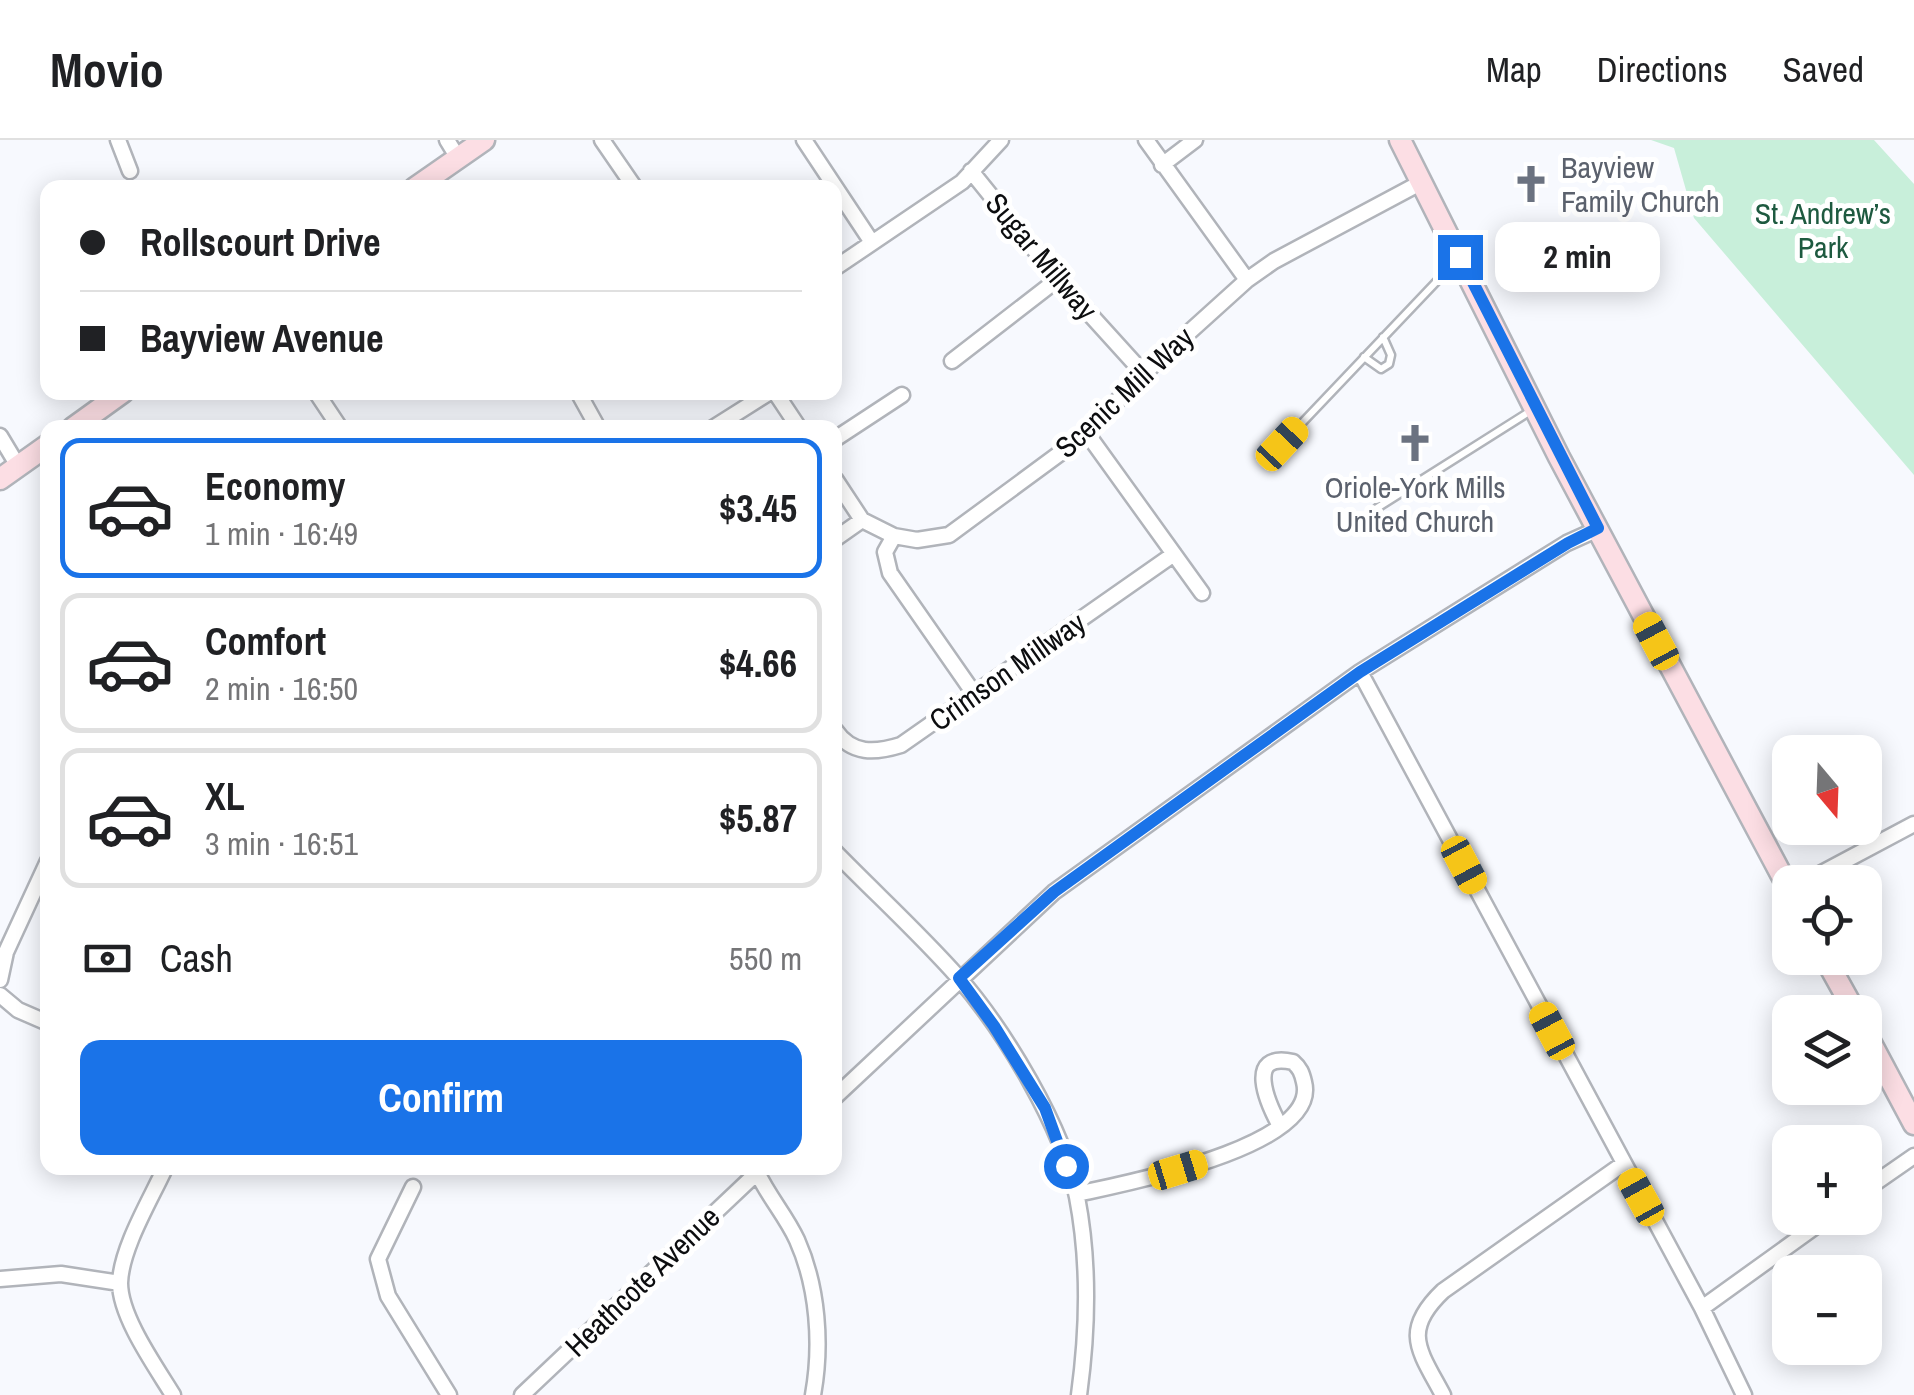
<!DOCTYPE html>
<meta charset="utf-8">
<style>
body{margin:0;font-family:"Archivo Narrow",sans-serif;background:#f2f2f2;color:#202124;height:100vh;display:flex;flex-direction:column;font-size:38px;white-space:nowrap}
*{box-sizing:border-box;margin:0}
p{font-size:32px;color:#757577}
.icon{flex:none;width:55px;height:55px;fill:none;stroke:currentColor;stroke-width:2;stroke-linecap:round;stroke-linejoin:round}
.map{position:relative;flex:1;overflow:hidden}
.sheet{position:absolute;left:40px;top:280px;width:802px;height:755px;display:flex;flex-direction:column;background:#fff;border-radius:20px;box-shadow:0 5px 25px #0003}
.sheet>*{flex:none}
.banner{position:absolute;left:40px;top:40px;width:802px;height:220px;border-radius:20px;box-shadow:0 5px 25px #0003;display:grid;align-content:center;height:220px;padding:0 40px;background:#fff}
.needle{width:65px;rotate:161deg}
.buttons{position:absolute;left:1772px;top:595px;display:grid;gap:20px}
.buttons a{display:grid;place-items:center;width:110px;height:110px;border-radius:20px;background:#fff;box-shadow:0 5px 25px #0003;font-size:50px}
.end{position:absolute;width:45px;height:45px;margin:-22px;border:12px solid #1a73e8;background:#fff;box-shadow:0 0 0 5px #fff}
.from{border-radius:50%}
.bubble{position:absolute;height:70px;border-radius:20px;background:#fff;box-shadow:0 5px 25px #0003;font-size:32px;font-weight:700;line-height:70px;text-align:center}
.car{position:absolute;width:30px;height:60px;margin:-30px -15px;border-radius:12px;box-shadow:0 0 8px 2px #0007;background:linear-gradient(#f5c518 24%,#345 0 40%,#f5c518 0 76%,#345 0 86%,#f5c518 0)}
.banner b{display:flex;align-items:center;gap:35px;height:95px;font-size:38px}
.banner b+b{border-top:2px solid #e0e0e0}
.banner i{width:25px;height:25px;background:#202124}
ul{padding:18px 0 0;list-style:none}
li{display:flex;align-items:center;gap:30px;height:140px;margin:0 20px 15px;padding:0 20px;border:5px solid #e0e0e0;border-radius:20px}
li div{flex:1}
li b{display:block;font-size:38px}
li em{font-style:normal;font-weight:700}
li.selected{border-color:#1a73e8}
li>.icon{width:90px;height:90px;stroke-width:1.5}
.pay{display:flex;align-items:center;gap:25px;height:110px;padding:0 40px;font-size:38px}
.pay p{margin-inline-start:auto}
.button{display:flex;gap:20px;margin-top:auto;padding:20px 40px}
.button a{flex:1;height:115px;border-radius:20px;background:#1a73e8;color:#fff;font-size:40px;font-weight:700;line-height:115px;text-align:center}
header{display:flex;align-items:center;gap:60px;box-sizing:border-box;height:140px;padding:0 50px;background:#fff;border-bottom:2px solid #e0e0e0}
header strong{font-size:48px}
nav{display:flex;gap:55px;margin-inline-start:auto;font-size:35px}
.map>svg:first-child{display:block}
</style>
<header>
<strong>Movio</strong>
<nav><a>Map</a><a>Directions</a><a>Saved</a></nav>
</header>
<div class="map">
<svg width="1914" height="1255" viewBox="0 0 1914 1255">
<rect width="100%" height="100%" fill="#f7f9fe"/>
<path fill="#c8efda" d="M1651,0H1874L1914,44V335L1694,78L1674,8Z"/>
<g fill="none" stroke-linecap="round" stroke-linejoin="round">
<g stroke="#b1b4ba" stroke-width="11">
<path id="lane" d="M1364,217L1381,229L1389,224L1391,215L1383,197
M1282,304L1457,120
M1377,368L1529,272"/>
</g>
<g stroke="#b1b4ba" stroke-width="19">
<path id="street" d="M118,0L130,31
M447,0L458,18
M602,0L635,48
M804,0L871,101
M1146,0L1247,140
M1162,25L1195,0
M971,31L1058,139L1145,235
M835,128L962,42L1001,0
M952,221L1058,139
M316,252L340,288
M578,252L598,288
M775,252L799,288
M713,288L770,252
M1086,292L1202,453
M0,296L18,326
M835,299L902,255
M835,339L862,380L894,396L917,400L949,395L1078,300L1154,224L1247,140L1274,121L1422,42
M894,396L885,412L890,433L975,555
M835,399L862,380
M1360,532L1702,1168L1744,1255
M835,590C852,615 875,613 901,605L1174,414
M835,712C876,754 920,794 958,837C1005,891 1063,987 1077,1057C1090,1124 1088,1189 1079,1255
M1805,742L1914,684
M0,840L6,812L48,721
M0,855L18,870L48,883
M835,957L1054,752L1360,532L1567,403L1598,389
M165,1028C151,1059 121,1108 120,1143C120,1177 156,1227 173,1255
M757,1032C768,1056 786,1076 797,1100C818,1147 822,1205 813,1255
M413,1047L378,1119L388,1156L449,1255
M1865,1050L1914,1016
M1077,1054C1122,1044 1321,1007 1304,942C1302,933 1300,928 1293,922C1244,911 1268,964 1280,986
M0,1139L61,1134L120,1143
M1702,1168L1827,1078
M522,1255L762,1028
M1443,1255C1419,1210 1401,1191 1443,1151L1623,1024"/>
</g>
<g stroke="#b1b4ba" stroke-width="25">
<path id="secondary" d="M1400,0L1559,317L1790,751
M415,48L484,0
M73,288L123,252
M0,339L48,305
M1825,818L1855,872
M1865,892L1914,984"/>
</g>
<use href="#lane" stroke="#fff" stroke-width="6"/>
<use href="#street" stroke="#fff" stroke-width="14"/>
<use href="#secondary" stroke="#fcdee4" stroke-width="20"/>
</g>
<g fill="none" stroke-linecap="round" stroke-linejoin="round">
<path stroke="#1a73e8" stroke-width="12" d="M1066,1026L1045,968L994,886L959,838L1054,752L1360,532L1568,403L1598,388L1460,117"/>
</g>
<defs>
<g id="church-bare" transform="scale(3)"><path d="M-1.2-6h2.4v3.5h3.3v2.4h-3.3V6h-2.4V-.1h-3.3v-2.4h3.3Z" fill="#6b7280" stroke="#fff" stroke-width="2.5" paint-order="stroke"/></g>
</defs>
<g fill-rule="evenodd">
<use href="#church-bare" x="1531" y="44"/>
<use href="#church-bare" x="1415" y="303"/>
</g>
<g text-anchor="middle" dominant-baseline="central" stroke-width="10" stroke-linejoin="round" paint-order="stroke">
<g font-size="30" fill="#5b616d" stroke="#fff" text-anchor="start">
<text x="1561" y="27">Bayview<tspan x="1561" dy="34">Family Church</tspan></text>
<text x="1415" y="347" text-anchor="middle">Oriole-York Mills<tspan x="1415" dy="34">United Church</tspan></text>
</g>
<g font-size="30" fill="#1e5a40" stroke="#fff">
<text x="1823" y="73">St. Andrew’s<tspan x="1823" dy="34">Park</tspan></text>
</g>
<g font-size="30" fill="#0c0d0f" stroke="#fff">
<text transform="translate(1042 116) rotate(50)">Sugar Millway</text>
<text transform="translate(1124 252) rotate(-43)">Scenic Mill Way</text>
<text transform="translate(1007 531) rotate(-35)">Crimson Millway</text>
<text transform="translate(642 1141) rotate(-44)">Heathcote Avenue</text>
</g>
</g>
</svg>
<div class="buttons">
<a><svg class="needle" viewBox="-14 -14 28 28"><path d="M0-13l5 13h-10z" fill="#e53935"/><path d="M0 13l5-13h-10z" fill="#757577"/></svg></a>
<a><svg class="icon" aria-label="locate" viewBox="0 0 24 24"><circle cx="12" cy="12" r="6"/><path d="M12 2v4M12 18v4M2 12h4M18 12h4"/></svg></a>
<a><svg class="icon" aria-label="layers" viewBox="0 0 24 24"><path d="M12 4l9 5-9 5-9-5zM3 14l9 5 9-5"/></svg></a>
<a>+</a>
<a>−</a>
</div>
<i class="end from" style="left:1066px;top:1026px"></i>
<i class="end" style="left:1460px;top:117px"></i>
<div class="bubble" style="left:1495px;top:82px;width:165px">2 min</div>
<i class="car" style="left:1282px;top:304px;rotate:43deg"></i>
<i class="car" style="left:1656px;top:501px;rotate:332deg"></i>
<i class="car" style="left:1464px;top:725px;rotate:152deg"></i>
<i class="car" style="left:1552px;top:891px;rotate:332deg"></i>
<i class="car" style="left:1178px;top:1030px;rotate:73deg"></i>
<i class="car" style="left:1641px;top:1057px;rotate:331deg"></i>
<div class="banner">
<b><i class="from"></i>Rollscourt Drive</b>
<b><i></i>Bayview Avenue</b>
</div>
<section class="sheet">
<ul>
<li class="selected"><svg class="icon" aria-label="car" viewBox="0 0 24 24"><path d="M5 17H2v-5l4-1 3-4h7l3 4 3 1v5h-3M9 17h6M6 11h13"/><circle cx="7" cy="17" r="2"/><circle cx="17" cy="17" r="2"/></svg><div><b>Economy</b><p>1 min · 16:49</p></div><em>$3.45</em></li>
<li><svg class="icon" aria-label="car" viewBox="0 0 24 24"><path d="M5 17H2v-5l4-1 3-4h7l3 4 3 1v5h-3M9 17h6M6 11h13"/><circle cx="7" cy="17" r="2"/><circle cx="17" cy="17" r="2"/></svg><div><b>Comfort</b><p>2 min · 16:50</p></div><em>$4.66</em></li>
<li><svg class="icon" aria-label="car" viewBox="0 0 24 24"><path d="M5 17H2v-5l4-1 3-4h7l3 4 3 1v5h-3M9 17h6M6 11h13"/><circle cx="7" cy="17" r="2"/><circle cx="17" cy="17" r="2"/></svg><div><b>XL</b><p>3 min · 16:51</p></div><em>$5.87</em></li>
</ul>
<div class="pay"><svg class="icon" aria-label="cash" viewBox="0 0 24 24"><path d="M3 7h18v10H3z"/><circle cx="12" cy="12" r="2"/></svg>Cash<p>550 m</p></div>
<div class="button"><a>Confirm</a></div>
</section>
</div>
